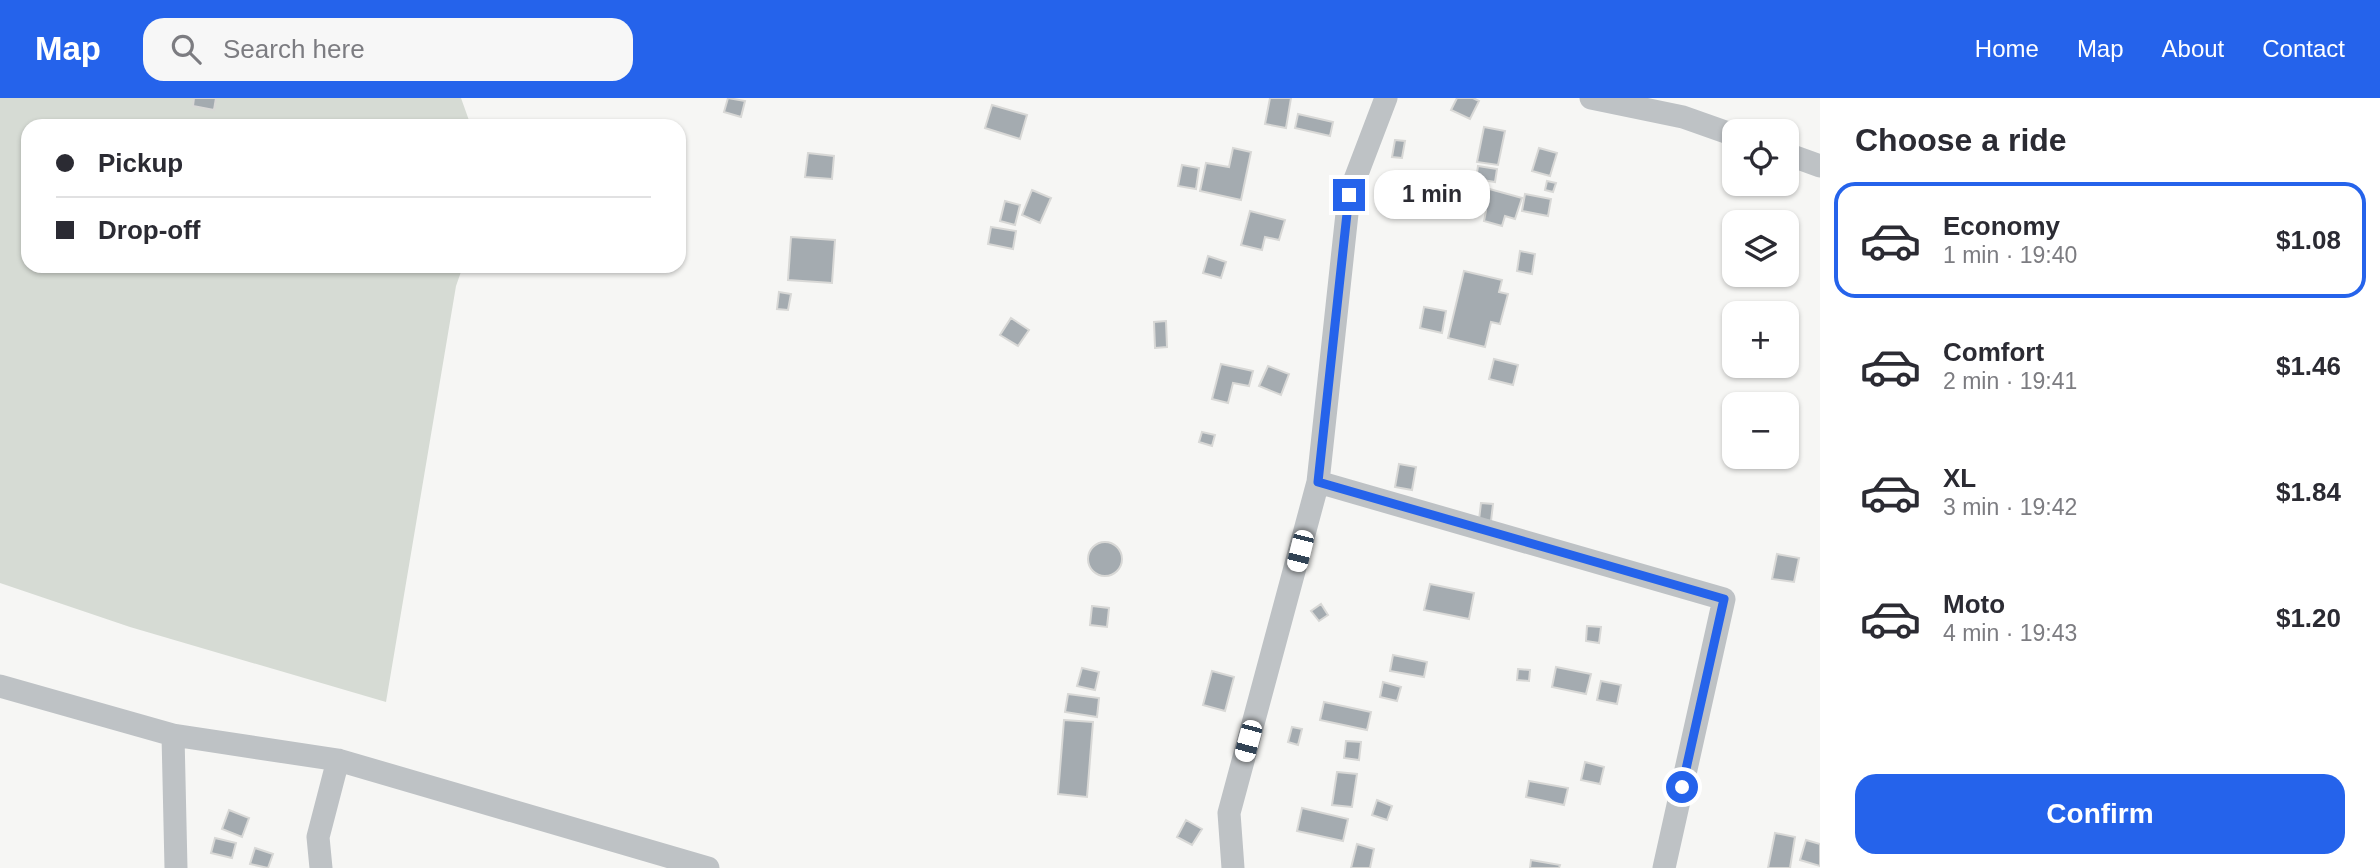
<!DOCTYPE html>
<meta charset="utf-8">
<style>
body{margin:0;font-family:Helvetica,sans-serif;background:#f7f7f7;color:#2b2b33;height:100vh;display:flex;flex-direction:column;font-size:26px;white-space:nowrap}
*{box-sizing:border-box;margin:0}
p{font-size:23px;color:#7c7c81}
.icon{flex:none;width:38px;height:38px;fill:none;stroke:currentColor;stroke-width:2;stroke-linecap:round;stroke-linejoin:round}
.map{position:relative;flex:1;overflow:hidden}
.details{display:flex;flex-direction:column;background:#fff;width:560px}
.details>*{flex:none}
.banner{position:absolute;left:21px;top:21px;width:665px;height:154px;border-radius:21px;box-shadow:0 2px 5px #0004;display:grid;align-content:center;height:154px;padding:0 35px;background:#fff}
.buttons{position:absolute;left:1722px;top:21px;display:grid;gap:14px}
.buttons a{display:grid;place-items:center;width:77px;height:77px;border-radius:14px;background:#fff;box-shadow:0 2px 5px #0004;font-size:35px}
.end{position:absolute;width:32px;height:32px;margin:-16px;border:9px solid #2563eb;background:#fff;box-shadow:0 0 0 4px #fff}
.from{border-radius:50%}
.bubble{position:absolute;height:49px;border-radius:21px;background:#fff;box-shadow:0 2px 5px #0004;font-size:23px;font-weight:600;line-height:49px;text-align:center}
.car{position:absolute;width:21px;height:42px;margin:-21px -10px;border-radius:9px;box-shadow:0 0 5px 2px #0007;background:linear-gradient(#fff 24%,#345 0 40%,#fff 0 76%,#345 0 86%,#fff 0)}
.banner b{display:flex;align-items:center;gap:24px;height:66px;font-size:26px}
.banner b+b{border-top:2px solid #e1e1e2}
.banner i{width:18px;height:18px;background:#2b2b33}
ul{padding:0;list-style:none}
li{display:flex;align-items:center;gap:21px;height:116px;margin:0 14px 10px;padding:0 21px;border:4px solid transparent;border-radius:21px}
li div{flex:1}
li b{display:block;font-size:26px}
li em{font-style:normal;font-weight:600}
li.current{border-color:#2563eb}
li>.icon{width:63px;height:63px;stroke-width:1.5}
h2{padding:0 35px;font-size:32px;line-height:84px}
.primary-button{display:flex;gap:14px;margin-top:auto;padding:14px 35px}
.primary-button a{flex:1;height:80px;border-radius:21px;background:#2563eb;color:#fff;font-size:28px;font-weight:600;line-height:80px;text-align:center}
header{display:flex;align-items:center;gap:42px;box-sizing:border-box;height:98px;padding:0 35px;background:#2563eb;color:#fff}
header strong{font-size:33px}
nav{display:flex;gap:38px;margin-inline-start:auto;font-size:24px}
.search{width:490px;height:63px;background:#f7f7f7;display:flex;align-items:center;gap:18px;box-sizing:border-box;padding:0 24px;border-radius:21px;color:#7c7c81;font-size:26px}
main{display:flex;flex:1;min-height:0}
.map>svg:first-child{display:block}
</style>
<header>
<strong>Map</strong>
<div class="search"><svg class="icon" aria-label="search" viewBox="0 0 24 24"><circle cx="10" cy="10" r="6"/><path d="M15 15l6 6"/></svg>Search here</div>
<nav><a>Home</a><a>Map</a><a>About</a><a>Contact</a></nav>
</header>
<main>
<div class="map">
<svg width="1820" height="770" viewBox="0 0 1820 770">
<rect width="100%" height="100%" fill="#f6f6f4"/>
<path fill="#d6dbd4" d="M0,0H461L471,28H28V168H463L456,188L386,604L130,529L0,485Z"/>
<path fill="#a4abb0" stroke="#d8d8d6" stroke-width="2" d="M194,0H216L214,12L193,8Z
M728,0L745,3L741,19L724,14Z
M1270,0H1291L1286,30L1265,26Z
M1457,0H1473L1479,3L1470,21L1451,12Z
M992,7L1027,17L1020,41L985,30Z
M1298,16L1333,24L1330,38L1295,30Z
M1484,29L1505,33L1498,67L1477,64Z
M1395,42L1405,43L1402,60L1392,59Z
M1233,50L1251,54L1241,102L1200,93L1206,65L1229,69Z
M1539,50L1557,55L1550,78L1532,73Z
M808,55L834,58L832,81L805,79Z
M1182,67L1199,70L1196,91L1178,88Z
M1478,68L1497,71L1495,84L1476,81Z
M1547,83L1556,85L1553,94L1545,92Z
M1475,87L1522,100L1515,121L1505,118L1502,128L1484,123L1486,113L1469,109Z
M1032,92L1051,100L1040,125L1022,117Z
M1525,96L1551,101L1548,118L1522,113Z
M1005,103L1020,107L1015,127L1000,123Z
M1250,113L1285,122L1279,142L1265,139L1262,152L1241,147Z
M991,129L1016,133L1013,151L988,146Z
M791,139L835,142L832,185L788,182Z
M1520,153L1535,156L1532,176L1517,173Z
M1208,158L1226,164L1221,180L1203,175Z
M1464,173L1502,182L1499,194L1508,196L1500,226L1491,224L1485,249L1448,240Z
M779,194L791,196L788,212L777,211Z
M1424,209L1446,213L1442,235L1420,230Z
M1011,220L1029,232L1018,248L1000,237Z
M1166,223L1167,249L1155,250L1154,224Z
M1494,261L1518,267L1513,287L1489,281Z
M1221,266L1253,273L1249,288L1233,285L1228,305L1212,301Z
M1268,268L1289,276L1281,297L1259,288Z
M1202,334L1215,337L1212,348L1199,344Z
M1399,366L1416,369L1412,392L1395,389Z
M1481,405L1493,406L1491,423L1479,422Z
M1088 461a17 17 0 1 1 34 0a17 17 0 1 1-34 0Z
M1777,456L1799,460L1794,484L1772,481Z
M1430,486L1474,495L1469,521L1424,512Z
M1321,506L1328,517L1319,523L1311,513Z
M1092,508L1109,510L1107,529L1090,527Z
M1587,528L1601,529L1599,545L1586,543Z
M1393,557L1427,564L1424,579L1390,573Z
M1556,569L1591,576L1586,596L1552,589Z
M1082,570L1099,574L1095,592L1077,588Z
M1518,571L1530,572L1529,583L1517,582Z
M1212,573L1234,579L1225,613L1203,607Z
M1601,583L1621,587L1617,606L1597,602Z
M1383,584L1401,589L1397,603L1380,599Z
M1068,596L1099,600L1097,619L1065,614Z
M1324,604L1371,614L1367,632L1320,622Z
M1064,622L1093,624L1087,699L1058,696Z
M1292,629L1302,631L1298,647L1288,644Z
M1346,643L1361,644L1359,662L1344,660Z
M1585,664L1604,669L1600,686L1581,682Z
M1337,674L1357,676L1352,709L1332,707Z
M1529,683L1568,690L1564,707L1526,699Z
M1377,702L1392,708L1387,722L1372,717Z
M1302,710L1348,721L1343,743L1297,733Z
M229,712L249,720L242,739L222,731Z
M1186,722L1202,731L1192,747L1177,739Z
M1775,735L1795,739L1790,770H1768Z
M215,740L236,745L232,760L211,755Z
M1806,742L1820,746V768L1800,762Z
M1357,746L1374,751L1370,770H1351Z
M255,750L273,756L268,770L250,766Z
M1531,762L1560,767L1559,770H1530Z"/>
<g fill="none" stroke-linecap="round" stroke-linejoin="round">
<path stroke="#bec2c5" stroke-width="23" d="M1591,0L1683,19L1734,37
M1787,56L1820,68
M1318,384L1724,501L1664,770
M0,588L173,637L338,662L708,770
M173,637L176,770
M321,770L318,739L338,662
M1233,770L1229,715L1318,384L1349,97L1386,0"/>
</g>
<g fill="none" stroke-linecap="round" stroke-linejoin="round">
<path stroke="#2563eb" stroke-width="9" d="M1349,97L1318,384L1724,501L1682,689"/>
</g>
</svg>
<div class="buttons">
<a><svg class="icon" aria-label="locate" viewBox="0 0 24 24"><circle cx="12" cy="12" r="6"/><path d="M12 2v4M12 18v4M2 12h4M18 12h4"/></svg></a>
<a><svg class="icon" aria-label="layers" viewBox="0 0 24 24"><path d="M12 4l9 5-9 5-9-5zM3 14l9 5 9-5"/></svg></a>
<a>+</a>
<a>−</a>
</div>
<i class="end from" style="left:1682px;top:689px"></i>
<i class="end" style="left:1349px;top:97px"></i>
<div class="bubble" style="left:1374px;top:72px;width:116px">1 min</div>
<i class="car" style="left:1300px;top:453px;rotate:194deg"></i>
<i class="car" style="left:1248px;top:643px;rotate:195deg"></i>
<div class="banner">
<b><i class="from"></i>Pickup</b>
<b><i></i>Drop-off</b>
</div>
</div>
<section class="details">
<h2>Choose a ride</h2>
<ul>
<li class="current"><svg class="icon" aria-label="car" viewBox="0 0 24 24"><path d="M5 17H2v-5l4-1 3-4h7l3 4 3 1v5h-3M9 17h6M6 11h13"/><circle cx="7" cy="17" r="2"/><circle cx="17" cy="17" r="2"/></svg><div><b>Economy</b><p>1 min · 19:40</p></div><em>$1.08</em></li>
<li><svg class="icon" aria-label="car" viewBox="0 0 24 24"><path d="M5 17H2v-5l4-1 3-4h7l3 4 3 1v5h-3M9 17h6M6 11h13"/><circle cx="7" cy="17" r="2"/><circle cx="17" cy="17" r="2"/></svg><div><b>Comfort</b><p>2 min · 19:41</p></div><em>$1.46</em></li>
<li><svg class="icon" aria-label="car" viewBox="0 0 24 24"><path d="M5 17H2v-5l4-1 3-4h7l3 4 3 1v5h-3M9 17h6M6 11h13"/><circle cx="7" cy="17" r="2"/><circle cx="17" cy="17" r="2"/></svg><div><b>XL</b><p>3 min · 19:42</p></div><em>$1.84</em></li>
<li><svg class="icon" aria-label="car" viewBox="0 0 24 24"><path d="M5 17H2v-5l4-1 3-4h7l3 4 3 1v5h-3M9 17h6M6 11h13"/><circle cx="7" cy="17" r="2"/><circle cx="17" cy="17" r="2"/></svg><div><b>Moto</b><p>4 min · 19:43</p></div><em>$1.20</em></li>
</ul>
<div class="primary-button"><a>Confirm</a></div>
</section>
</main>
